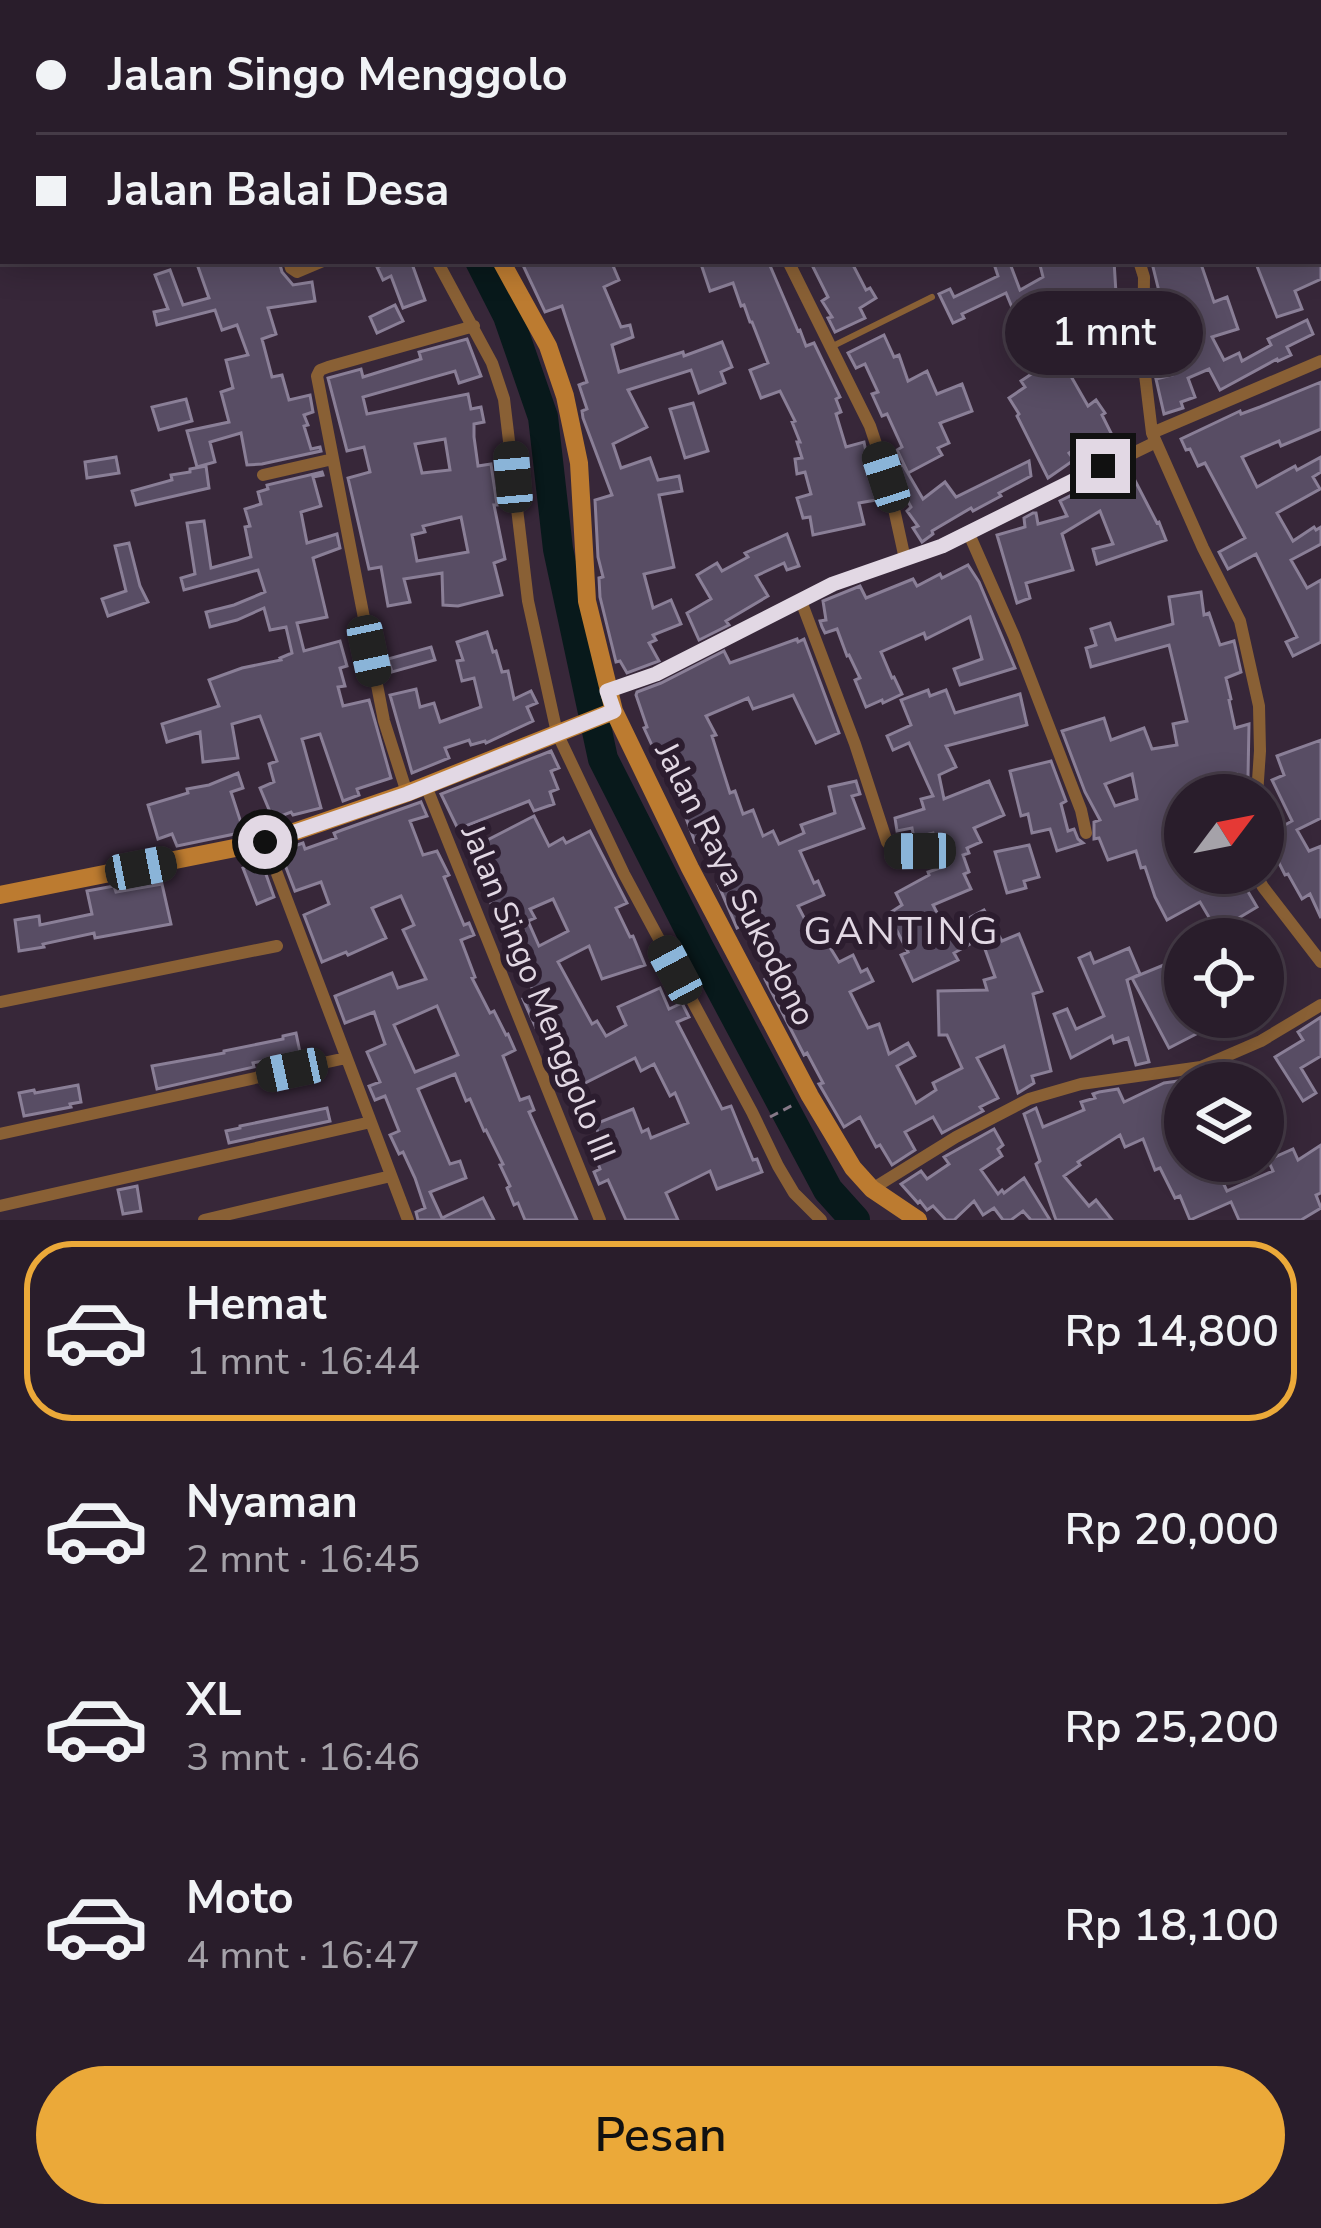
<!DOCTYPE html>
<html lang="id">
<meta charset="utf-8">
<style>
body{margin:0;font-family:"Nunito Sans",sans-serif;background:#312633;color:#f1f3f6;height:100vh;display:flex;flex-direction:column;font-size:45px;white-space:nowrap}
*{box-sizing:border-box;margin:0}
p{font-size:39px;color:#a5a2a9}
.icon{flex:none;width:66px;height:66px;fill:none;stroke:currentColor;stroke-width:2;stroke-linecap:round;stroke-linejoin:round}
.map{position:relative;height:1220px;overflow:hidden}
.sheet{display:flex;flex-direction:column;background:#291d2b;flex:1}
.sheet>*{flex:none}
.banner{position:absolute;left:0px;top:0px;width:1323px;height:264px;box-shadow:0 6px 30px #0003,0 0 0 3px #453b47;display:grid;align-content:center;height:264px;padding:0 36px;background:#291d2b}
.needle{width:78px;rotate:58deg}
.fabs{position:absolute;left:1164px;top:774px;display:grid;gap:24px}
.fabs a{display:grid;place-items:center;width:120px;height:120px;border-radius:50%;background:#291d2b;box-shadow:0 6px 30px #0003,0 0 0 3px #453b47;font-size:60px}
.end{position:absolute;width:54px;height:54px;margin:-27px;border:15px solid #e2d8e4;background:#111;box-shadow:0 0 0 6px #111}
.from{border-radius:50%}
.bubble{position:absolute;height:84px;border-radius:42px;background:#291d2b;box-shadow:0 6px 30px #0003,0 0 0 3px #453b47;font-size:39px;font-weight:600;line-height:84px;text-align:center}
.car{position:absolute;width:36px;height:72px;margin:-36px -18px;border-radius:15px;box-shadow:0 0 9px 3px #0007;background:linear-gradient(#222 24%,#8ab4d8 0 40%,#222 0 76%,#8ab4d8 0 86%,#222 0)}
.banner b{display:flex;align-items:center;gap:42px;height:114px;font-size:45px}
.banner b+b{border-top:3px solid #453b47}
.banner i{width:30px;height:30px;background:#f1f3f6}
ul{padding:21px 0 0;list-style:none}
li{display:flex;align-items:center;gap:36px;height:180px;margin:0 24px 18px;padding:0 12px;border:6px solid transparent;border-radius:48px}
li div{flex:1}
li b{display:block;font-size:45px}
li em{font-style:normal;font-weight:600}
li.on{border-color:#eba939}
li>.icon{width:108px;height:108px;stroke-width:1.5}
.action{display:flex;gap:24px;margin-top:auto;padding:24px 36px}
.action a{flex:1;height:138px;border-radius:72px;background:#eba939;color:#111;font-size:48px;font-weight:600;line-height:138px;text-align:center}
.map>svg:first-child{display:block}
</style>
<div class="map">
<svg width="1321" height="1220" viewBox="0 0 1321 1220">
<rect width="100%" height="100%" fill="#372739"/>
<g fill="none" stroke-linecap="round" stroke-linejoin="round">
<path stroke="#08191b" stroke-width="30" d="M359,0L360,3
M480,261L508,316L543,417L558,549L603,759L699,948L828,1190L855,1220"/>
</g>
<path fill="#584d64" stroke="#8a7f97" stroke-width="3" fill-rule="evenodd" d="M204,261H279L282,272L293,285L312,282L315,301L268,308L276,334L262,339L272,377L282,375L289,400L310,395L313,412L304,415L308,425L304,426L311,449L320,447L321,451L262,464L247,465L241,433L210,442L215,462L197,467L187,431L229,422L221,392L233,388L226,360L248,355L237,325L222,330L215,310L157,325L154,312L168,309L155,275L170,270L183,305L209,298L197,264Z
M380,261H411L425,300L403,308L391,276L383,280L377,267L382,265Z
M521,261H611L619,280L604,287L621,327L630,325L633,337L612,345L619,372L683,352L684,356L722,342L732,367L721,372L725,383L699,393L691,370L628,390L647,427L613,444L621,468L650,458L658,480L679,476L682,491L659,495L674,567L644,574L653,608L671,600L681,624L653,635L656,640L649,643L659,661L627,673L620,661L616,662L600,597L599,578L603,577L598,557L595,500L612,495L583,418L582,411L587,409L579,385L587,382L562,306L545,312Z
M700,261H768L798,331L800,330L806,346L814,343L840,397L836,399L841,412L836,414L846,447L864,442L876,500L859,503L864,524L813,535L810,517L803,518L797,498L811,494L805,472L797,474L795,459L802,458L797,442H800L792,422L795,421L780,391L761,398L750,370L768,363L752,322H750L744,305L741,306L733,283L710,291Z
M810,261H851L866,290L870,288L876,298L860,308L865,318L835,332L828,318L832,317L822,301L828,297Z
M993,261H1009L1020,290L1043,277L1039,261H1114L1117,309L1121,308L1122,321H1117L1120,336L1091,342L1096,365L1068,371L1088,406L1096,400L1105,413L1102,415L1119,449L1105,455L1094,435L1069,453L1074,460L1048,478L1017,416L1019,414L1009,398L1025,387L1021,381L1036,371L1071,353L1068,327L1026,341L1006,293L962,314L964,318L953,323L939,294L950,289L954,297L998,276Z
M1161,261H1200L1214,302L1227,297L1238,329L1212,337L1224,360L1239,353L1242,361L1271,345L1268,339L1307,320L1313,334L1287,347L1291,355L1278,361L1277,359L1220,390L1209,369L1188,378L1195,397L1181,402L1183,408L1164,414L1156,379L1172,375L1165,362L1169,360L1162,334L1169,332L1152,263Z
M1255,261H1321V279L1295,291L1302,309L1277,317Z
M395,305L403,321L377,333L370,317Z
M884,335L894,357L899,355L908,381L927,371L937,394L962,384L972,411L940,423L949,443L938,448L942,455L908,473L897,450L902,447L887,414L882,416L872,394L878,392L865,364L856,368L848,353Z
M467,339L481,376L459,383L455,371L363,397L367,414L468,394L471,409L481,407L484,422L474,424V437L478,466L491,464L497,505H494L505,559L494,563L502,595L458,606L443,605L442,573L404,579L410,602L388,606L381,567L369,569L348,478L370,472L364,447L347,451L328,378L361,369L363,377L421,359L419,352ZM445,439L450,470L422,473L415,444ZM461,517L468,552L417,561L412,535L425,532L423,526Z
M1321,382V429L1281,446L1279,441L1242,457L1257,487L1295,466L1297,470L1321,457V472L1313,477L1320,489L1277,513L1293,541L1314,527L1316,530L1321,527V544L1291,560L1307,588L1321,580V642L1293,656L1286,642L1297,637L1256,554L1228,569L1219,552L1245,538L1205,463L1198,466L1190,449L1186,450L1181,439L1240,411L1241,414L1260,407Z
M186,399L192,421L159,430L152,407Z
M693,403L708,451L685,458L670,409Z
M116,457L119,473L87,478L85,462Z
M1029,461L1031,476L999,493L1001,496L973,511L971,508L932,531L933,534L922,542L913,528L918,526L907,511L911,507L900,487L895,469L903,465L923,499L945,482L956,497Z
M206,466L209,488L136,505L132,491L172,480L171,475L190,472V469Z
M1128,467L1157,523L1159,522L1166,540L1097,564L1093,549L1113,544L1100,511L1062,534L1073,570L1026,583L1030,598L1017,603L997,535L1025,527L1024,518L1033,513H1036L1038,524L1067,516L1060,501Z
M322,472L323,475L313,477L321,506L301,512L307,543L337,534L340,548L313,558L327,617L297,623L304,651L340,641L347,666L340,668L345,686L338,687L343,706L369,700L391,778L357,789L359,795L343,801L320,734L302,739L321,808L293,815L291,812L273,819L260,788L274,782L269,764L277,761L260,716L232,724L238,758L203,762L200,732L167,742L162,724L219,706L209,680L242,668L281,660L280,658L292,653L286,627L270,630L264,608L237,620L210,627L206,612L234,605L265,592L258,570L184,590L181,578L195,574L187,523L204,521L211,568L251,557L245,527L250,526L245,509L261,504L258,492L268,489L267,485Z
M787,534L799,566L787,570L784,563L756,576L768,596L726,621L729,625L699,640L687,613L711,599L697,575L717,563L722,571L748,557L745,553Z
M129,543L140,586L148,602L108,616L102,599L126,591L115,546Z
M968,565L979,582L1015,668L960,685L954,669L982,659L970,617L926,639L924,633L881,652L892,678L894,677L902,694L883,703L882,700L866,707L855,680L860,678L849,655L847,656L837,629L825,633L822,627L820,621L826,620L823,601L860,586L866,598L913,579L917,586L940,574L942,578Z
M1201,592L1204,615L1209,613L1220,645L1234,641L1241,672L1226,678L1231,699L1229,700L1235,728L1249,724L1248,777H1238L1237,774L1203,777L1206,790L1185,794V873H1237L1257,907L1217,931L1200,902L1167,920L1155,897L1145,867L1141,868L1136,851L1108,860L1099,838L1094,839V822L1100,820L1085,792L1062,731L1104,718L1111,740L1144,728L1152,749L1177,745L1173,724L1187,721L1169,645L1091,667L1086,648L1096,645L1091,629L1110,623L1116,640L1173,624L1169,597ZM1132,774L1137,799L1115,806L1105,784Z
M487,632L493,652L496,651L502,672L508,671L514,699L531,691L537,703L527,707L533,721L486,743L485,741L471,745L469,740L445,748L449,758L412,773L390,695L416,689L420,707L434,703L440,722L481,707L474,678L462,681L457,661L463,660L457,642Z
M797,639L798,642L804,639L839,733L816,743L793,695L753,709L748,698L706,716L716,735L712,736L730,793L735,791L743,814L753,810L763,836L773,831L779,844L804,833L801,825L835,813L829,787L856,781L860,794L852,796L864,828L800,851L814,883L818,881L824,895L798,906L813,935L820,931L839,962L853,955L861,972L867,969L873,981L850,992L868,1028L879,1024L889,1054L908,1043L915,1056L897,1066L916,1103L936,1090L933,1083L962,1068L947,1035H939L938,991L987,990L984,980L995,977L981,938L954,953L958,960L913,981L901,955L908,952L888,914L902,905L896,893L929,875L928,872L943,867L933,833L914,838L912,828L897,831L895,818L924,809L921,799L933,796L909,743L893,750L887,736L911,725L901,700L928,690L930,696L946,690L955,713L1020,694L1027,725L946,746L956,767L939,775L944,799L989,781L1004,815L974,828L981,842L967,848L969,853L963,855L969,872L964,874L971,889L933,905L946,930L984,910L1002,941L1019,934L1042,991L1033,994L1051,1071L1032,1076L1034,1083L1018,1093L1004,1046L977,1058L998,1098L980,1107L983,1111L942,1133L933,1117L905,1132L915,1150L892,1165L880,1145L876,1147L860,1117L844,1127L822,1089L819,1084L823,1083L807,1053L804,1055L765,979L774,974L759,947L767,943L756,919L737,928L718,884L729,880L712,835L695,842L683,810L688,808L678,780L674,782L661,748L655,752L644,728L647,727L636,695L637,692L661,683L724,651L730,663Z
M431,647L435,660L392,672L388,659Z
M1321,740V818L1297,830L1309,851L1321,846V918L1310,894L1302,899L1288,874L1285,875L1277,859L1274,861L1268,850L1282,842L1276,830L1292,821L1272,780L1284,775L1277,756Z
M551,751L559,768L551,771L558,789L550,792L554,804L534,811L529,801L458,829L441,794Z
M1051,761L1066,801L1061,804L1068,831L1074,829L1078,839L1083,843L1057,851L1050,829L1032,833L1028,814L1021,816L1010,771Z
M238,773L243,788L231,792L244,832L177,846L172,834L158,839L148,805L188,793L187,789L209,785Z
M421,802L427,816L410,821L423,855L437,851L449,875L444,877L464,925L469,923L474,935L461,940L475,977L472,978L490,1013L494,1011L506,1035L508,1034L515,1050L503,1056L520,1100L529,1097L534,1110L529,1112L577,1220H525L518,1203L514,1205L507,1188L510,1186L500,1165L503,1164L486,1130L484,1131L470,1099L466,1101L455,1074L418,1089L450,1164L460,1161L466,1178L430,1192L442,1218L483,1198L494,1220H418L416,1212L425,1208L415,1178L403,1152L399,1154L390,1135L399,1131L385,1096L375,1100L369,1086L380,1082L367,1052L385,1044L374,1012L345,1023L335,996L392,973L398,988L426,979L403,930L414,925L401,896L372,908L386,938L348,955L346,952L322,962L304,915L329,904L321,882L295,891L282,857L280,851L303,843L305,849L336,838L334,833L342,830ZM437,1006L458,1055L415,1072L394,1025Z
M534,816L549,846L563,838L566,843L590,831L627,903L616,908L630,937L633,936L645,965L602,979L589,946L558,962L592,1024L597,1021L606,1036L626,1025L618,1007L660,988L669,1009L682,1003L689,1017L677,1022L722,1109L731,1106L753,1160L757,1159L762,1172L717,1189L710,1171L666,1193L678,1220H626L608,1180L599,1184L594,1172L600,1169L593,1150L603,1146L595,1124L633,1109L642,1132L648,1129L651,1138L688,1123L675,1093L670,1096L654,1064L641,1071L635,1058L585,1083L582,1078L559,1087L547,1052L558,1048L545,1024L536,1028L523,999L535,995L506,932L504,933L490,901L498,898L478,865L480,864L472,848ZM553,899L568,931L539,946L528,921L535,918L530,909Z
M1029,845L1039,877L1024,881L1026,888L1007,893L995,852Z
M258,862L262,863L274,897L257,904L243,868Z
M162,884L171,924L95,938L94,933L43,944L44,947L19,951L15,920L39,916L40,925L92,914L87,891L114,886L116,892Z
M1129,948L1140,974L1127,980L1149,1062L1136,1065L1128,1038L1114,1043L1112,1036L1071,1058L1054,1014L1067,1009L1076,1029L1104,1016L1079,958L1090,953L1094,963Z
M1171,962L1179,981L1185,978V1017H1244L1206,1034L1204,1030L1169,1048L1132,978Z
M1321,1017V1056L1301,1068L1316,1093L1303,1101L1275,1057L1303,1040L1298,1032Z
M296,1033L301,1057L288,1060L287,1056L253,1063L254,1067L157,1089L152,1066L224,1053V1051L283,1039V1036Z
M1185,1080V1161H1213L1227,1191L1273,1171L1268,1160L1293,1149L1298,1160L1321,1145V1193L1316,1195L1321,1208L1301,1220H1239L1231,1202L1190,1220L1180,1196L1175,1198L1160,1168L1155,1170L1143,1139L1125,1147L1120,1135L1078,1162L1080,1165L1064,1176L1089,1206L1096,1200L1112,1220H1056L1036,1164L1040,1161L1024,1114L1036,1108L1043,1127L1084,1110L1081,1102L1095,1098L1093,1094L1099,1092L1118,1089L1124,1102L1164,1083Z
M78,1085L81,1102L70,1104L71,1107L24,1116L19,1093L34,1090L35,1093Z
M327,1108L330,1121L229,1143L226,1131L240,1128V1126Z
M994,1129L1003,1145L998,1149L1002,1156L981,1170L998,1194L1002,1190L1004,1193L1024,1178L1050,1220H1031L1023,1211L1011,1220H1003L994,1208L983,1215L974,1201L954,1220H946L933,1206L927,1210L920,1201L918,1203L901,1184L921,1171L927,1179L949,1164L944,1157Z
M137,1186L141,1211L123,1214L118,1190Z"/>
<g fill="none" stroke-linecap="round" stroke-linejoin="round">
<path stroke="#857887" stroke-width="3" stroke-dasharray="9 6" stroke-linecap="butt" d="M770,1117L793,1105"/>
<path stroke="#896035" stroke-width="6" d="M833,346L932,297"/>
<path stroke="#896035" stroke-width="12" d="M19,0L20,3
M93,0L94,3
M314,0L316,3
M375,0L376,3
M1228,0L1230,3
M983,3L988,0
M1320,237L1321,239
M289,261L291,268L297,272L323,261
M437,261L492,363L504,399L528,601L557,733L624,874L752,1112L778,1166L794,1193L821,1220
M788,261L870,426L887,477L905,559
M1139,261L1144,277L1143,358L1152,433L1203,548L1240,621L1259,706L1260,751L1257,795
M1152,433L1321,361
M263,475L333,459
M969,534L1014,636L1081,810L1086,833
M801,601L855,744L887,842L895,851H920
M607,691L656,674L833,584L942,546L1154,443
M426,786L600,1220
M407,793L384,721L317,376L320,370L328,367L474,326
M265,842L408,1220
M1255,873L1263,887L1321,962
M0,1002L277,946
M0,1134L346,1058
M872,1189L956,1137L1029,1099L1081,1084L1201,1067L1261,1041L1321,1005
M0,1206L371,1122
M204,1220L391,1176"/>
<path stroke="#bc7b30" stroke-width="18" d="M480,3V0
M501,261L548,346L565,396L579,463L587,601L614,711L690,868L810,1096L853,1168L872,1189L918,1220
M0,895L265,842L407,793L614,711"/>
</g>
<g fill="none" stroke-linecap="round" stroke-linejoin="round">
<path stroke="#e2d8e4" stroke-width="15" d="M265,842L407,794L614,711L607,691L656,674L833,584L942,546L1103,466"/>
</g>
<g text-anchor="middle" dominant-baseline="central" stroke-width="12" stroke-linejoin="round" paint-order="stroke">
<g font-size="33" fill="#e2d8e4" stroke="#2c1d2f">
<text transform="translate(735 884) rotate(63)">Jalan Raya Sukodono</text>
<text transform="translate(538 993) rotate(68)">Jalan Singo Menggolo III</text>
</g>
<g font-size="39" letter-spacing="3" fill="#e2d8e4" stroke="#2c1d2f">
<text x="902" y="931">GANTING</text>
</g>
</g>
</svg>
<div class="fabs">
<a><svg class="needle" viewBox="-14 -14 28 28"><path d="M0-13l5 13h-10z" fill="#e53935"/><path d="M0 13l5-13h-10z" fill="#a5a2a9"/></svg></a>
<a><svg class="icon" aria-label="locate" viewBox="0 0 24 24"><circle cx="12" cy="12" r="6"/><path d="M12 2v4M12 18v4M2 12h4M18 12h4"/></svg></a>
<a><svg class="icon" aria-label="layers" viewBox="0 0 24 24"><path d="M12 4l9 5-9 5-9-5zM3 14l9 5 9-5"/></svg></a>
</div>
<i class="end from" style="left:265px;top:842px"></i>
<i class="end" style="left:1103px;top:466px"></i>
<div class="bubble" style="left:1005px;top:291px;width:198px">1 mnt</div>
<i class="car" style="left:513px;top:477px;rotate:355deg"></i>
<i class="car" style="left:886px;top:477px;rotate:342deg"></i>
<i class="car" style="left:369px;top:651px;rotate:168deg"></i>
<i class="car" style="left:920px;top:851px;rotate:269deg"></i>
<i class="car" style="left:141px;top:868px;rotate:79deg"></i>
<i class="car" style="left:675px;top:970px;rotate:332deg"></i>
<i class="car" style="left:292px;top:1070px;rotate:258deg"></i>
<div class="banner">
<b><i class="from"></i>Jalan Singo Menggolo</b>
<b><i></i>Jalan Balai Desa</b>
</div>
</div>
<section class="sheet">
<ul>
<li class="on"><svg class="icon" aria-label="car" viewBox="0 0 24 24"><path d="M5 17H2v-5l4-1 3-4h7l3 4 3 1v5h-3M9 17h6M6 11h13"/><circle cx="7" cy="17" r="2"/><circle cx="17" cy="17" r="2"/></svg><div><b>Hemat</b><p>1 mnt · 16:44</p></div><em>Rp 14,800</em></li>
<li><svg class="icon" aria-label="car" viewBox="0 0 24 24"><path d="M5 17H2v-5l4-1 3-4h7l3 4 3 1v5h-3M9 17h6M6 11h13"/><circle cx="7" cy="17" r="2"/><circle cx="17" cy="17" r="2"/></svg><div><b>Nyaman</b><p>2 mnt · 16:45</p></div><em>Rp 20,000</em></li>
<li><svg class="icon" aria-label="car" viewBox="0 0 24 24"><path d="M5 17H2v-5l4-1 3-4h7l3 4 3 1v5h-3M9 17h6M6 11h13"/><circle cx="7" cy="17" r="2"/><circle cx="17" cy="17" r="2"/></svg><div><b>XL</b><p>3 mnt · 16:46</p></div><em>Rp 25,200</em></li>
<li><svg class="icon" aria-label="car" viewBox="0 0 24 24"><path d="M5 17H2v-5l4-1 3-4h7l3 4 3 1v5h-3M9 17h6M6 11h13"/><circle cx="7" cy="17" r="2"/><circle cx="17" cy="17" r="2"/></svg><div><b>Moto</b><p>4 mnt · 16:47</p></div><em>Rp 18,100</em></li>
</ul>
<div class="action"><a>Pesan</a></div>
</section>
